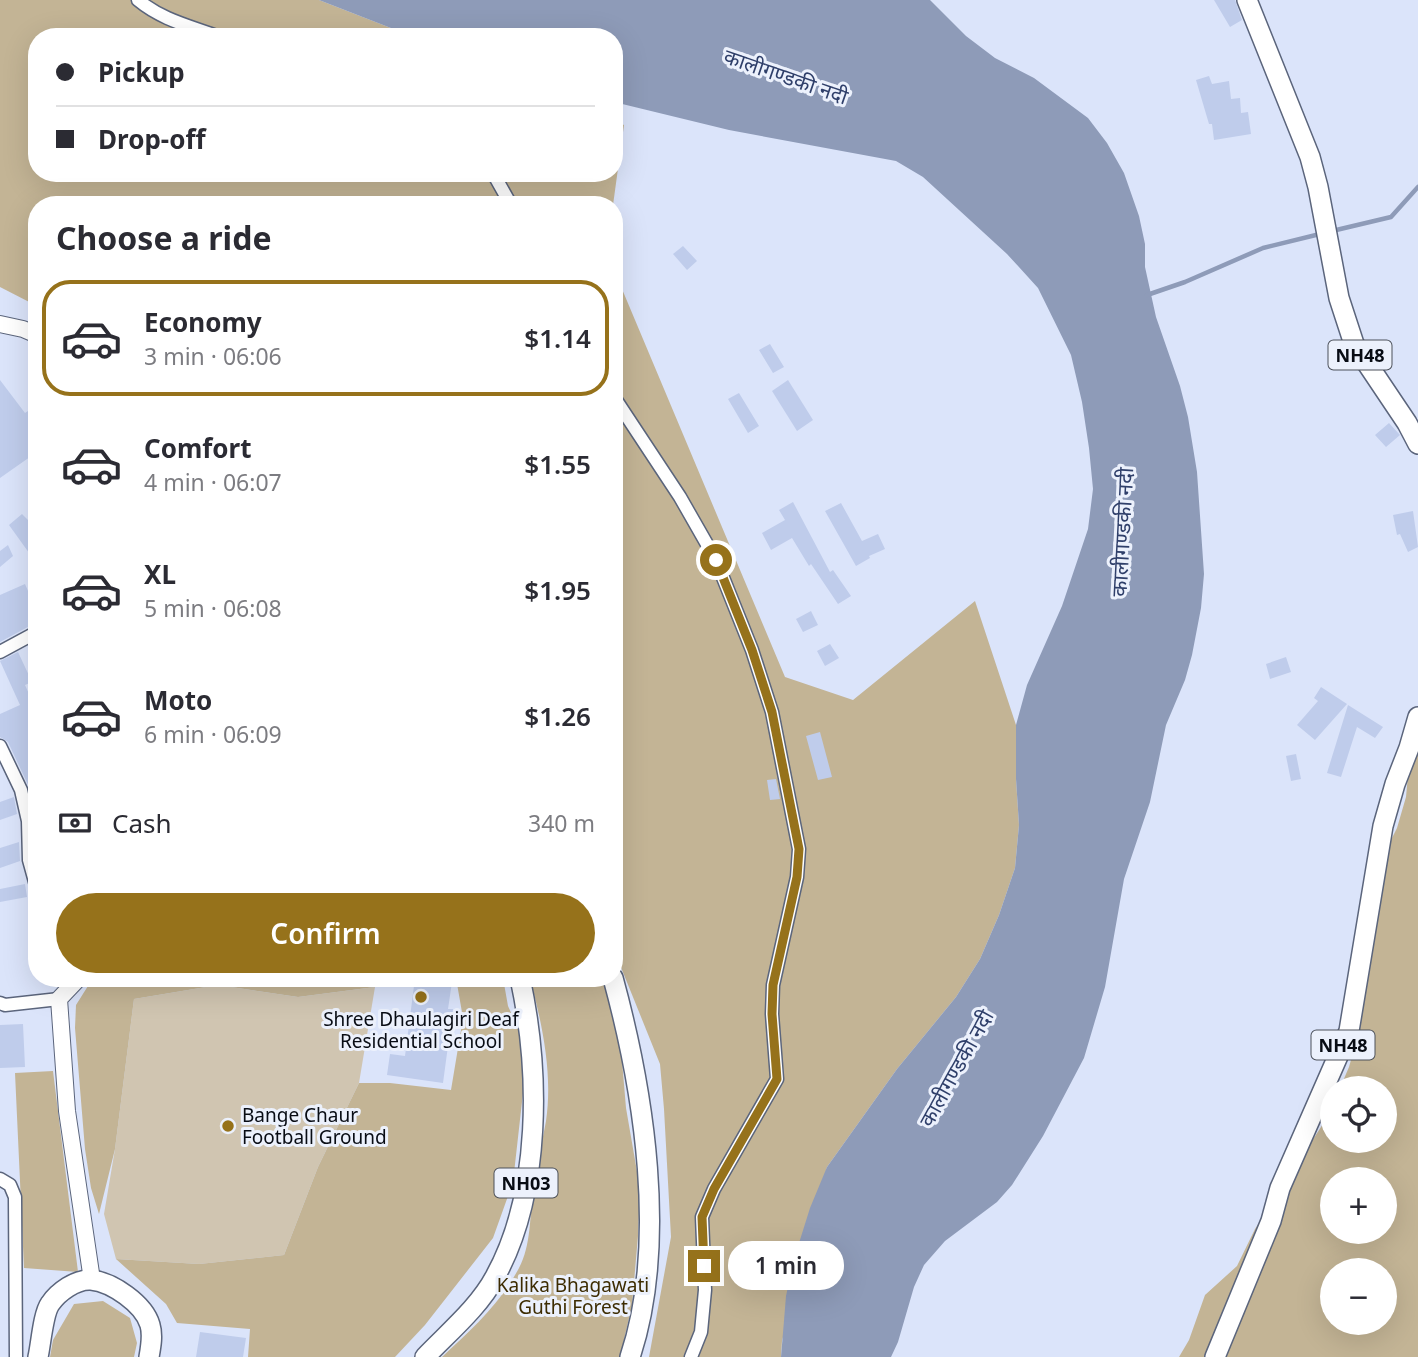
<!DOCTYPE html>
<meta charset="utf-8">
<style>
body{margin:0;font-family:"Noto Sans","Noto Sans Devanagari",sans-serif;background:#f7f7f7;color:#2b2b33;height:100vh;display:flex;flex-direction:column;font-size:26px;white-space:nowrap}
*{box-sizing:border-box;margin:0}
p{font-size:23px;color:#7c7c81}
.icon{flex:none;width:38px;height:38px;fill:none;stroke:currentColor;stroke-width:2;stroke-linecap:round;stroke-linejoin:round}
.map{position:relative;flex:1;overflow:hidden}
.side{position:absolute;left:28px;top:196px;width:595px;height:791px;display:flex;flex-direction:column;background:#fff;border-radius:28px;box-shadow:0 7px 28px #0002}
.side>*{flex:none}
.top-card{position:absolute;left:28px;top:28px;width:595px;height:154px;border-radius:28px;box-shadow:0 7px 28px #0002;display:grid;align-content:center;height:154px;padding:0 28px;background:#fff}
.buttons{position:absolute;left:1320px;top:1076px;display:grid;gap:14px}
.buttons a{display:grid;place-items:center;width:77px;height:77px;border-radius:50%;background:#fff;box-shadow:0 7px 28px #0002;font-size:35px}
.end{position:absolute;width:32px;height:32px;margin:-16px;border:9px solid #96721b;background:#fff;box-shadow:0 0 0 4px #fff}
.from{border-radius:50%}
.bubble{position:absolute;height:49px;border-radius:24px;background:#fff;box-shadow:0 7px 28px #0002;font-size:23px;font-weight:600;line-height:49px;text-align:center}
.top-card b{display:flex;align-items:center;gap:24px;height:66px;font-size:26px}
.top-card b+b{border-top:2px solid #e1e1e2}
.top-card i{width:18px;height:18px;background:#2b2b33}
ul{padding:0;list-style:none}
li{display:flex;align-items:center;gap:21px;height:116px;margin:0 14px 10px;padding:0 14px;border:4px solid transparent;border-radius:28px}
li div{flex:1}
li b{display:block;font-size:26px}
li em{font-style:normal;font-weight:600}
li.selected{border-color:#96721b}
li>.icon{width:63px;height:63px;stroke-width:1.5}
h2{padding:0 28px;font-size:32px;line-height:84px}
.pay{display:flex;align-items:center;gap:18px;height:77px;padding:0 28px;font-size:26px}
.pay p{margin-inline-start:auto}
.button{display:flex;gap:14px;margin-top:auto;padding:14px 28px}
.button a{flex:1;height:80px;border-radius:42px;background:#96721b;color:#fff;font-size:28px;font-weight:600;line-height:80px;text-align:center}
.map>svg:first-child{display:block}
</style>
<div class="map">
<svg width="1418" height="1357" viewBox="0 0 1418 1357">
<rect width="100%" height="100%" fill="#dbe4fa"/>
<path fill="#d0c5b1" d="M218,985L298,997L375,987L359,1083L318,1167L284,1255L199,1264L116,1259L104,1214L115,1149L134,999Z"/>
<path fill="#c3b495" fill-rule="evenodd" d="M0,0H319L414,37H37V173H614V120L624,125L613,205H37V306L0,287Z
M614,270L785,677L853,700L975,601L1016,725V779L1019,825L1015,868L999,915L980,959L956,997L897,1069L827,1167L782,1341L781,1357H649L671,1237L664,1109L660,1064L614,950Z
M1418,728V1357H1179L1189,1340L1205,1295L1237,1266L1255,1229L1332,1110V1141H1384V1088H1340L1349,1067L1358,1035L1368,980L1372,915L1384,854L1397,828L1406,797L1409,764ZM1332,1180H1384V1232H1332ZM1332,1270H1384V1323H1332Z
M93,978H384L375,987L298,997L218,985L134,999L115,1149L99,1214L91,1188L85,1149L75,1028L76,1005Z
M456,978H503L508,1006L523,1039L524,1084L513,1182L493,1238L425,1325L395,1357H248L250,1329L177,1323L166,1304L116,1259L199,1264L284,1255L318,1167L359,1083H390L451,1090L463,1018Z
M530,978H607L619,1025L626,1108L640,1189L638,1236L632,1305L620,1357H442C471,1330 500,1304 519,1268C531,1246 530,1215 533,1190C536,1166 542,1144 546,1121C553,1073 542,1024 530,978Z
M53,1071L78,1272L24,1268L15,1073Z
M103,1301L130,1318L137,1343L134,1357H50L53,1340L74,1304Z"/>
<path fill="#8e9bb8" d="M319,0H930L966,36L995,58L1034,78L1088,118L1107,143L1124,173L1139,216L1145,244V267L1156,317L1180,386L1188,417L1197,472L1204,574L1201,608L1192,655L1185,680L1166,725L1150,802L1124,879L1105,987L1084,1058L1043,1136L1012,1185L997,1202L945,1241L924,1265L914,1287L898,1342L891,1357H781L786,1296L794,1259L810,1208L827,1167L897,1069L956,997L980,959L999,915L1015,868L1019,825L1016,779V725L1027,685L1062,606L1088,529L1093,489L1089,448L1082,402L1071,355L1038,288L1007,254L923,177L896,161L729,130L614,102V37H414Z"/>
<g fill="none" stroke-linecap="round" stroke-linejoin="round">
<path stroke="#8e9bb8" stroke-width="4.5" d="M1332,231L1391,217L1418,187
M1147,295L1185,282L1263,248L1320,234"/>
</g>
<path fill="#bfcceb" d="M1214,0H1235L1242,20L1230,27Z
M1209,76L1212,84L1229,81L1231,99L1240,98L1241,113L1248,112L1251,134L1214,140L1212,124H1209L1196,80Z
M683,246L697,261L687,270L673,254Z
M770,344L784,367L773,373L759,350Z
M0,380L25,413L28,411L37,422V452L0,478Z
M788,380L813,420L797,431L772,391Z
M739,393L759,426L748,433L728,399Z
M1389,423L1400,435L1386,447L1375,435Z
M793,502L830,572L833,570L851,596L838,604L811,564L809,566L792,538L771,550L762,533L785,520L779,510Z
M841,503L862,541L878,534L885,549L869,556L870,558L856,566L825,511Z
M1413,511L1418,547L1408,552L1400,534L1397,535L1393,515Z
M22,514L31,523L37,518V564L9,525Z
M8,545L13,556L0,567V551Z
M25,584L32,600L37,597V622L0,642V595Z
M811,611L818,625L803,632L796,619Z
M830,644L839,658L825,666L817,651Z
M18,652L32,682L25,685L37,712V807L34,808L31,791L15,757L8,742L0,737V714L20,705L0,661Z
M1286,657L1291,672L1270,679L1266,664Z
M1321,687L1347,704L1315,740L1297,725L1318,701L1314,698Z
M1348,705L1383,727L1375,738L1357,727L1341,777L1327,773Z
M820,732L832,777L818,780L806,736Z
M1296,754L1301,779L1291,781L1286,756Z
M776,779L780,799L770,800L767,780Z
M14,797L17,814L0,820V802Z
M19,842L20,861L0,868V848Z
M25,884L27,897L0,902V889Z
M415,978H435L452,982L448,1009H453L443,1083L387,1075L390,1054L405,1056Z
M23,1024L25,1067L0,1068V1025Z
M200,1332L246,1338L243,1357H196Z"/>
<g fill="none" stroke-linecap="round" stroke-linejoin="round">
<g stroke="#5b657c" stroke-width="15">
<path id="minor" d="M138,0C162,20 190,26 219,37
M493,173L511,205
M614,397L680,497L716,560L752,650L772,712L799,849L797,877L773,985L772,1014L777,1079L714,1189L702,1217L705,1290L701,1332L691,1357
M0,652L37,632
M0,746L21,790L28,821L29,860L37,889
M0,1003L5,1005L59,999
M0,1179L10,1185L15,1197L16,1357"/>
</g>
<g stroke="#5b657c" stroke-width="18">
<path id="secondary" d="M0,324L23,329L37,335
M79,978L59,999L67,1111L92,1280"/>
</g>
<g stroke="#5b657c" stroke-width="22">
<path id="primary" d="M613,978C644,1092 668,1243 630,1357
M38,1357C41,1344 43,1314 50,1304C58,1292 76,1279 91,1280C112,1282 144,1304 150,1325C153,1335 151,1346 149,1357
M425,1357C449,1332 479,1307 495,1277C542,1192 540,1070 520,978"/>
</g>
<g stroke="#5b657c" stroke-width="22">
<path id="trunk" d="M1247,0L1310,157L1318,187L1339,298L1354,344L1407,423L1418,444
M1215,1357L1271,1221L1280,1188L1349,1031L1383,826L1395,784L1409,748L1418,717"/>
</g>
<use href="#minor" stroke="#fff" stroke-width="12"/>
<use href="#secondary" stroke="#fff" stroke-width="16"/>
<use href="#primary" stroke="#fff" stroke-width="19"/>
<use href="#trunk" stroke="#fff" stroke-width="19"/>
</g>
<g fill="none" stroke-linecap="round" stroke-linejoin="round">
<path stroke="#96721b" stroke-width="9" d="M704,1266L702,1217L714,1189L777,1079L772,1014L773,985L797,877L799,849L772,712L752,650L716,560"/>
</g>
<g fill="#96721b" stroke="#ecf1fc" stroke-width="2.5">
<circle cx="421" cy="997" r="7"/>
<circle cx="228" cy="1126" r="7"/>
</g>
<g text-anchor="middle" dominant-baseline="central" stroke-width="6" stroke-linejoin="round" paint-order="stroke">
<g fill="#ecf1fc" stroke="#4c515a" stroke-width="2">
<rect x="1328.5" y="340.5" width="63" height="29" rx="5"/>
<rect x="1311.5" y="1030.5" width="63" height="29" rx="5"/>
<rect x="494.5" y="1168.5" width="63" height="29" rx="5"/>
</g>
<g font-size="18" font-weight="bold" fill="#080c14">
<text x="1360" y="355">NH48</text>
<text x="1343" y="1045">NH48</text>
<text x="526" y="1183">NH03</text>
</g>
<g font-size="19" fill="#080c14" stroke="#ecf1fc">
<text x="421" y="1019">Shree Dhaulagiri Deaf<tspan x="421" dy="22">Residential School</tspan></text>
<text x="242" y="1115" text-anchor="start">Bange Chaur<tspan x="242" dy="22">Football Ground</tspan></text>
</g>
<g font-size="19" fill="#3d2c02" stroke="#ecf1fc">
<text x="573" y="1285">Kalika Bhagawati<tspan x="573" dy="22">Guthi Forest</tspan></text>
</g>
<g font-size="21" font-style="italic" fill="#2f3f6a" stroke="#ecf1fc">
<text transform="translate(786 76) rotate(19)">कालीगण्डकी नदी</text>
<text transform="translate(1122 532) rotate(-87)">कालीगण्डकी नदी</text>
<text transform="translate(956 1068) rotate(-61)">कालीगण्डकी नदी</text>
</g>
</g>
</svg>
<div class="buttons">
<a><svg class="icon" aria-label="locate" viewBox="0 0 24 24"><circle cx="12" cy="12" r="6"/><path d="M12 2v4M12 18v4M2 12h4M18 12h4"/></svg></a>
<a>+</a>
<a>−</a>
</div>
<i class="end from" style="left:716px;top:560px"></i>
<i class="end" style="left:704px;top:1266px"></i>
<div class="bubble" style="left:728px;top:1241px;width:116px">1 min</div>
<div class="top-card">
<b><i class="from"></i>Pickup</b>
<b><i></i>Drop-off</b>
</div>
<section class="side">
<h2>Choose a ride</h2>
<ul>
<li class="selected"><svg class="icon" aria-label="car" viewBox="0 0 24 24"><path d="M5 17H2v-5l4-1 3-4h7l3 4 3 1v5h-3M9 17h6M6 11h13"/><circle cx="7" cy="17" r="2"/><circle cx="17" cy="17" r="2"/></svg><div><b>Economy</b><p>3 min · 06:06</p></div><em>$1.14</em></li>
<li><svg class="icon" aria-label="car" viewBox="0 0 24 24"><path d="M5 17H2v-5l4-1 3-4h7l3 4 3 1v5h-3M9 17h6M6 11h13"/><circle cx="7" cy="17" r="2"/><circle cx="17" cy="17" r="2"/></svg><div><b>Comfort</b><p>4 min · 06:07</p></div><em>$1.55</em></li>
<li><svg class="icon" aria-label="car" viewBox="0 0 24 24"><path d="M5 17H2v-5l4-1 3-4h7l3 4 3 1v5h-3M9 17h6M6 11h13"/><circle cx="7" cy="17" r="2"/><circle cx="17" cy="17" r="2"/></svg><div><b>XL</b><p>5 min · 06:08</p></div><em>$1.95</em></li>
<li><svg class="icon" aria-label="car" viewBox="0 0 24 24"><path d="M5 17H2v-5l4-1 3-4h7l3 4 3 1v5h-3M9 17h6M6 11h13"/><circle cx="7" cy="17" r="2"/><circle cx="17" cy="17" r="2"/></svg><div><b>Moto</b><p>6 min · 06:09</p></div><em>$1.26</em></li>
</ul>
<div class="pay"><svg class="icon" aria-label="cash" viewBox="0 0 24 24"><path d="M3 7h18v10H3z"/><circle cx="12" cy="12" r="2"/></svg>Cash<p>340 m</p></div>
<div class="button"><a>Confirm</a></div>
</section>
</div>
